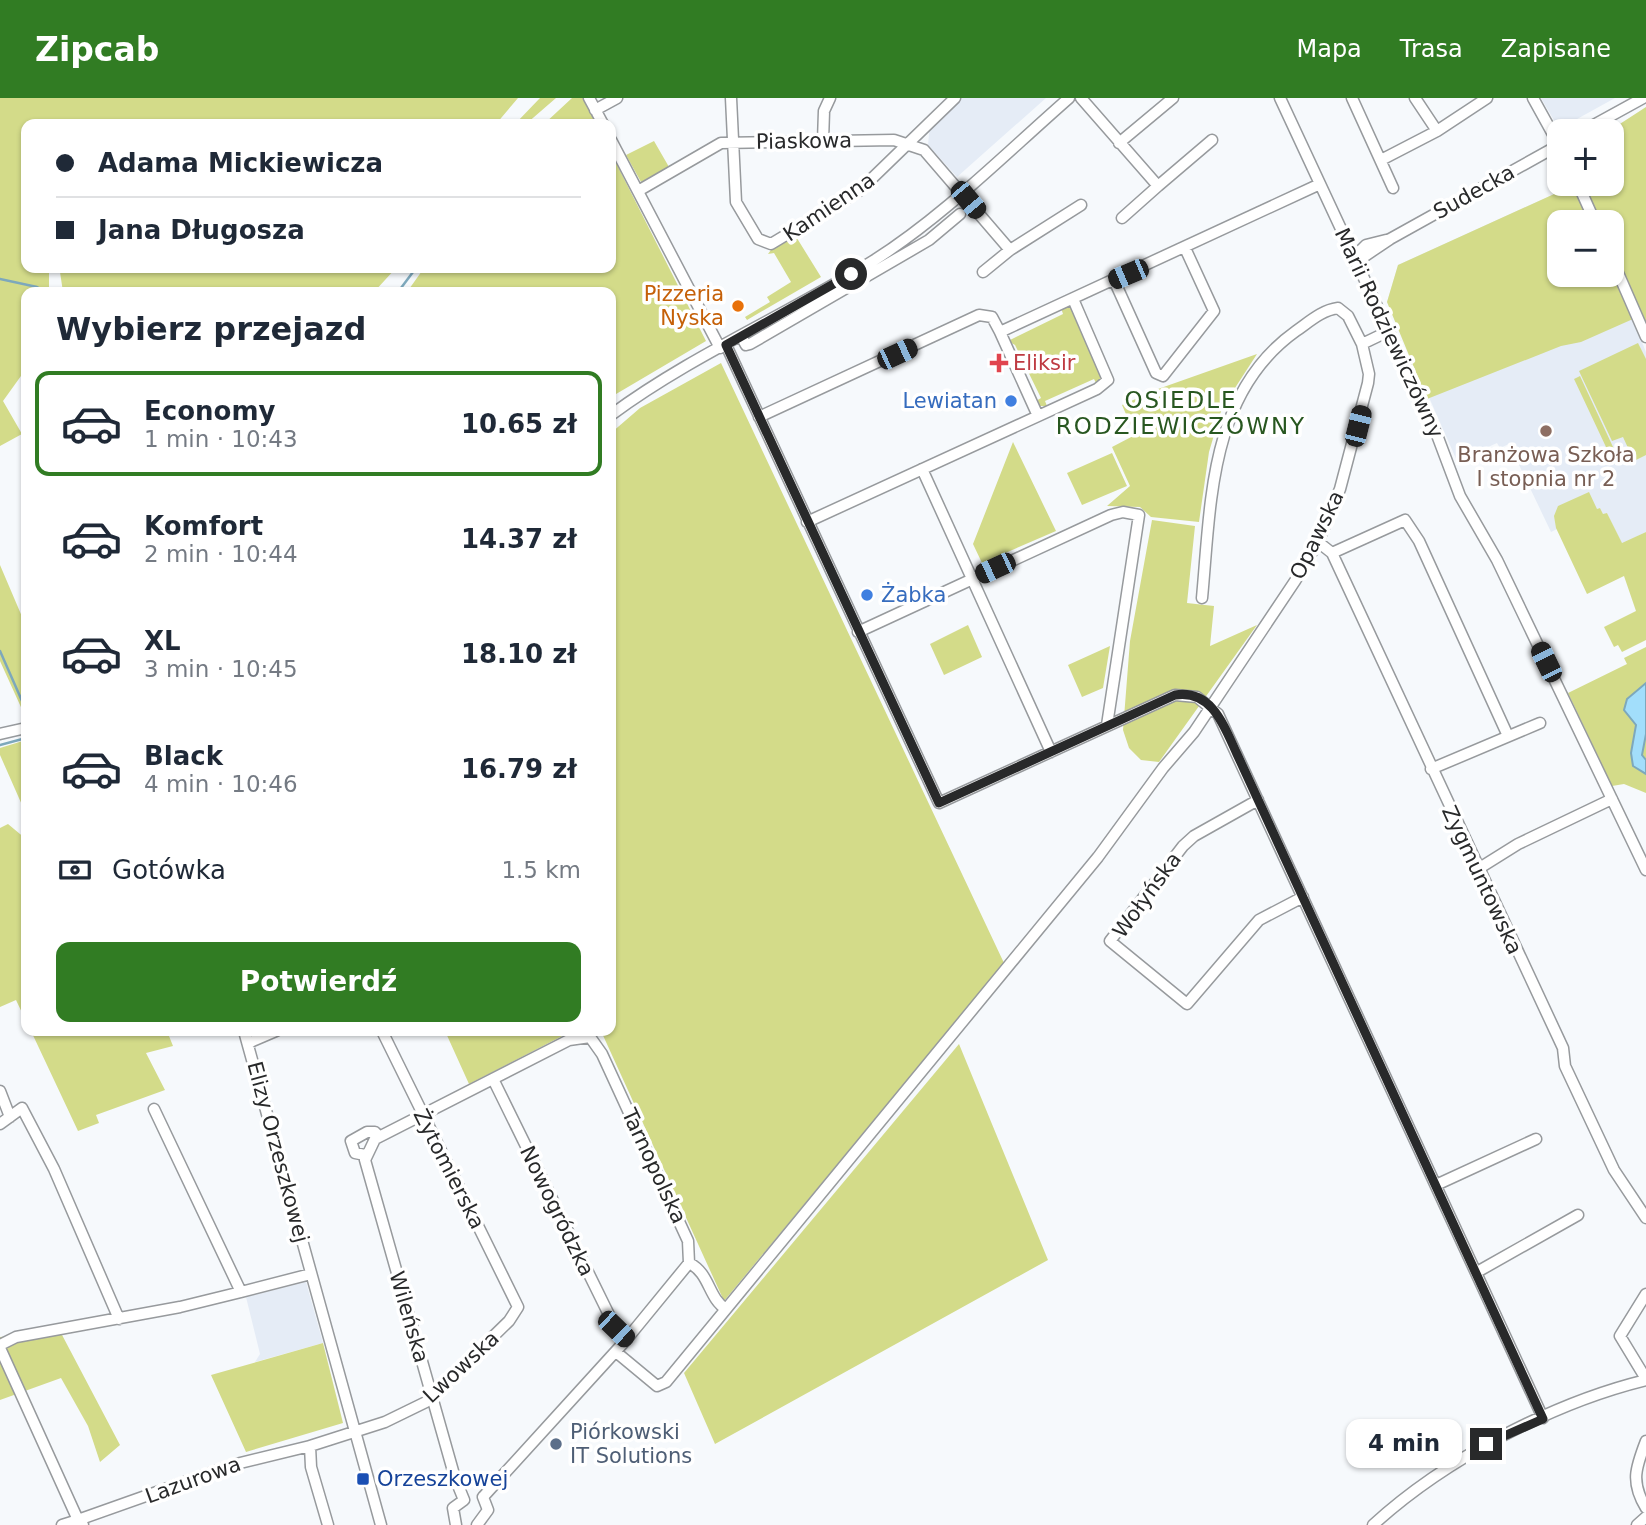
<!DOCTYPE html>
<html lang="pl">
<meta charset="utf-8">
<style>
body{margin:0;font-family:"DejaVu Sans",sans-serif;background:#f6f6f7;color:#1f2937;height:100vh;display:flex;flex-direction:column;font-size:26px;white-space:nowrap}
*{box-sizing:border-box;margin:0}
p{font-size:23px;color:#747a83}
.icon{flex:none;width:38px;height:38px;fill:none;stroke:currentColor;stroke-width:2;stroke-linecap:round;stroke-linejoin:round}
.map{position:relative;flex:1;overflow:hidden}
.panel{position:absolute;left:21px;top:189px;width:595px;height:749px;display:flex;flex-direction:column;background:#fff;border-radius:14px;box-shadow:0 2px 5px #0004}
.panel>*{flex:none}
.top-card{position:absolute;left:21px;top:21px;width:595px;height:154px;border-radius:14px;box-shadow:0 2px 5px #0004;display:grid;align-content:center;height:154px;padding:0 35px;background:#fff}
.tools{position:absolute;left:1547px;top:21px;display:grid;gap:14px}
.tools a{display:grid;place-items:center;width:77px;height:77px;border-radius:14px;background:#fff;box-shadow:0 2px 5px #0004;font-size:35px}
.end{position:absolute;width:32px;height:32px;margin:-16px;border:9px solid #28292a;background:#fff;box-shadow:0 0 0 4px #fff}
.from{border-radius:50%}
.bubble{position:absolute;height:49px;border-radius:14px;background:#fff;box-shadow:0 2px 5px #0004;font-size:23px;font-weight:700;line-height:49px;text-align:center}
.car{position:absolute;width:21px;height:42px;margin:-21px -10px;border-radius:9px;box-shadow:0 0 5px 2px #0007;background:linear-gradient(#222 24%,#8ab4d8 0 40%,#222 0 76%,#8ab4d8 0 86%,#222 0)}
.top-card b{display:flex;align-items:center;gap:24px;height:66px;font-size:26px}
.top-card b+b{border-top:2px solid #e0e1e3}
.top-card i{width:18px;height:18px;background:#1f2937}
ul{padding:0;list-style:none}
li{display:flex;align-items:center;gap:21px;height:105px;margin:0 14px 10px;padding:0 21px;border:4px solid transparent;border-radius:14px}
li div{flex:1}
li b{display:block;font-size:26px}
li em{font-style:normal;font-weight:700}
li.current{border-color:#317c23}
li>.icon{width:63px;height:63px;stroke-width:1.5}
h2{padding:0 35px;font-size:32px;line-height:84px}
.pay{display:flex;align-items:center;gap:18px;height:77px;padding:0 35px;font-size:26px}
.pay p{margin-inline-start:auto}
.button{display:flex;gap:14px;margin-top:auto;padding:14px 35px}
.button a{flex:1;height:80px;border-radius:14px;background:#317c23;color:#fff;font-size:28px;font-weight:700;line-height:80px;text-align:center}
header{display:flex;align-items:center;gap:42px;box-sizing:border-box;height:98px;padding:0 35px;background:#317c23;color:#fff}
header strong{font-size:33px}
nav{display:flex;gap:38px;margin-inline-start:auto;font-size:24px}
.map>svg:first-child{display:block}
</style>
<header>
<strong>Zipcab</strong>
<nav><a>Mapa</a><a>Trasa</a><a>Zapisane</a></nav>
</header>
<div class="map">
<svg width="1646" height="1427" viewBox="0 0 1646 1427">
<rect width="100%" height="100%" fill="#f6f9fc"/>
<path fill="#e5ecf6" d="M961,0H1046L957,79L928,47L930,26Z
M1541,0H1615L1559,31Z
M1574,87L1559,124V177H1612V173L1646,254V434L1622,446L1607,415L1603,417L1600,410L1551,434L1509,346L1500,350L1497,345L1457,363L1387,204L1398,167Z
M306,1184L323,1245L255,1264L260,1256L246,1199Z"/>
<path fill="#d3db89" d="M0,0H518L496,26H26V170H396L374,194H63L60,174L49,171V194H26V271L3,303L22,336L0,348Z
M540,0H556L526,26H515Z
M572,0H583L596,26H544Z
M1646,9V228L1612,151V124H1600L1583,86H1612V33H1609Z
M654,43L669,69L641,84L626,57Z
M611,55L706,243L611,299V194H407L424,170H611Z
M1574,87L1590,124H1559V177H1612V173L1633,221L1581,244L1561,248L1427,301L1387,204L1398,167Z
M795,137L821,179L747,222L745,219L770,204L767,199L791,184L774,155L768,156L773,149Z
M1068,209L1073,212L1103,278L1096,285L1094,281L1045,303L1047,308H1040L1036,303L1041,300L1015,247L1008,243L1063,216L1061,210Z
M1638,245L1646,261V357L1634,363L1623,339L1612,343L1579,273Z
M1257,256L1222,310L1209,354L1199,424L1151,419L1140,409L1107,408L1130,388L1112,349L1135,337L1122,307L1158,291Z
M721,265L1004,865L724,1203L601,933H611V335L640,310Z
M1580,278L1620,364L1614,366L1574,281Z
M1013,344L1056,433L982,465L973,446Z
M1112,355L1127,388L1082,407L1067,375Z
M1589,394L1597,411L1600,410L1603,416L1607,415L1622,445L1646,434V542L1622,554L1618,547L1614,549L1604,529L1636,513L1624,478L1587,496L1556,430L1554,418L1558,408Z
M1152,422L1195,428L1187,505L1214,508L1210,548L1257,527L1159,664L1141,662L1129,650L1123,632L1130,543Z
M0,467L26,528L25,618L0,563Z
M968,527L982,559L944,577L930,546Z
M1110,548L1103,590L1082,599L1068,567Z
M1646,549V695L1624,686L1612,688L1568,595L1627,566L1624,560Z
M26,642V716L0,657V650Z
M8,726L26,741V923L16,902L0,909V730Z
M31,933H167L173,948L146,955L165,992L96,1017L99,1025L78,1033Z
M445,933H572L469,986Z
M959,946L1048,1162L715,1346L684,1275Z
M61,1235L120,1347L100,1364L88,1328L61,1280L0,1302V1239Z
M323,1245L343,1325L246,1354L211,1277Z"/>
<path fill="#a2defb" stroke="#7da8bc" stroke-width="2" d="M1646,585V636L1642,657L1646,662V676L1633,668L1631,655L1636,627L1624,612L1627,601Z"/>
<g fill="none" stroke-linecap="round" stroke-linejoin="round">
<path stroke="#7da8bc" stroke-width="2.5" d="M0,181L37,189L45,194
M398,194L416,170
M0,553L26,612
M0,647L26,640"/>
<g stroke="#979a9d" stroke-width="13">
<path id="minor" d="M589,0L603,26
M731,0L736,104L758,141L771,146L859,93L955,0
M1081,0L1158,88L1212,42
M1280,0L1437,337L1460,398L1497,462L1646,772
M1352,0L1393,90
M1415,0L1437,33
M1533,0L1559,47
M595,12L617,0
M1583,33L1643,0
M611,42L720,250
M823,43L824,13L830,0
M1119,45L1173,0
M1381,62L1437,33L1487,0
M1578,86L1595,124
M638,93L721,45L894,42L924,52L1010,152L1081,107
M1122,120L1158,88
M1354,159L1366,147L1386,142
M1612,161L1646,239
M1356,164L1390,141L1559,47
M983,174L1010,152
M1114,182L1156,275L1163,278L1214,213L1185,150
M1000,234L1038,318
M741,238L746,247L750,246L929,142L960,116
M1362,246L1387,234
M726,247L939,705L1175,597L1197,599L1218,616L1543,1320
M611,317C692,257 787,217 873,163C944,118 1006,55 1069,0
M759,319L979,217L992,219L1000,234L1320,86
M922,371L1051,654
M807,424L1097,291L1108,282L1073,201
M1318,444L1332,455L1563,950L1565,968L1614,1072L1646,1120
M1332,455L1405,422L1419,443L1508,638
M858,534L1111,417L1123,414L1139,417L1107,627
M0,636L26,630
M1431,671L1540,625
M1258,702L1194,738L1183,748L1110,843L1187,906L1259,822L1303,799
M1478,771L1518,746L1612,701
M244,933L381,1427
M248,945L276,933
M493,981L616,1231L626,1242
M0,993L10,1019
M154,1011L241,1194L311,1176
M0,1026L22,1010L54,1071L119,1221
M365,1057L355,1055L351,1043L367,1034H375L378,1038
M1436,1087L1536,1041
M1477,1174L1578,1117
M1646,1196L1620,1238L1646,1281
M0,1247L16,1239L180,1209L241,1194
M0,1250L78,1422L62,1427
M616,1254L657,1288L666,1284L1098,759L1163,670L1194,634L1295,483L1318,444L1340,391L1368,285L1369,276L1362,246L1348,218L1338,210C1322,212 1309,224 1296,233C1209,295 1211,404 1202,500
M1646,1343C1636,1369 1630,1384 1646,1410
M483,1399L626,1242L689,1165
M83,1427L78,1422L236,1366L310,1348
M328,1427L311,1369L310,1348L385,1324L426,1304L509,1223L518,1209L382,933
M456,1427L453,1410L464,1402L455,1380L365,1062L375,1041L569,942L590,939L602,956L688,1143L689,1165C710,1175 708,1200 726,1211
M477,1427L488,1412L483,1399
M1373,1427C1444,1362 1552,1305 1646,1282
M1637,1427L1646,1419"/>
</g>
<use href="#minor" stroke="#fff" stroke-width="10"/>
</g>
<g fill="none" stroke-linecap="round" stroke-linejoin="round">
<path stroke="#28292a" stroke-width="9" d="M851,176L726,247L939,705L1175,597C1212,591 1224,628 1237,656L1543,1321L1486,1346"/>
</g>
<circle fill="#e8710a" stroke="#fff" stroke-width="2.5" cx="738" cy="208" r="7"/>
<path fill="#e0444e" stroke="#fff" stroke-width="2.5" d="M995.5 254.5h7v7h7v7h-7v7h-7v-7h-7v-7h7z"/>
<g fill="#3f7fe0" stroke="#fff" stroke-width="2.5">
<circle cx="1011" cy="303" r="7"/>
<circle cx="867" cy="497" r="7"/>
</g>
<circle fill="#8d6e63" stroke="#fff" stroke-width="2.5" cx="1546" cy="333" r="7"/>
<circle fill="#5c6f8a" stroke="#fff" stroke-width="2.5" cx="556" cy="1346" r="7"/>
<rect fill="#1a4fb4" stroke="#fff" stroke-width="2.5" x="356" y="1374" width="14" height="14" rx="3.5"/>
<g text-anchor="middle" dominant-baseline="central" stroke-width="7" stroke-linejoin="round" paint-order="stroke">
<g font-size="21" fill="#28292a" stroke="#fff">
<text transform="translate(804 43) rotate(-1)">Piaskowa</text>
<text transform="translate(1474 94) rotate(-29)">Sudecka</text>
<text transform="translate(829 109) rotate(-34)">Kamienna</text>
<text transform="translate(1389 235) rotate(65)">Marii Rodziewiczówny</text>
<text transform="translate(1317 437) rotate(-64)">Opawska</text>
<text transform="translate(1482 782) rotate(65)">Zygmuntowska</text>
<text transform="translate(1147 797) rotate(-54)">Wołyńska</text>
<text transform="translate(278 1054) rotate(75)">Elizy Orzeszkowej</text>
<text transform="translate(654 1068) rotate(65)">Tarnopolska</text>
<text transform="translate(449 1071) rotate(63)">Żytomierska</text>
<text transform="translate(557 1113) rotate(64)">Nowogródzka</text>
<text transform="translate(409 1219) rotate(74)">Wileńska</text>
<text transform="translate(461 1269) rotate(-43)">Lwowska</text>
<text transform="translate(193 1382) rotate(-20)">Lazurowa</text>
</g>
<g font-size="21" fill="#c56008" stroke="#fff" text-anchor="end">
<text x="724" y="196">Pizzeria<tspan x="724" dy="24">Nyska</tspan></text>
</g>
<g font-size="21" fill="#be3a42" stroke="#fff" text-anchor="start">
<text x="1013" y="265">Eliksir</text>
</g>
<g font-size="21" fill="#366cbe" stroke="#fff" text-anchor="end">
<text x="997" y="303">Lewiatan</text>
<text x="881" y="497" text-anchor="start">Żabka</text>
</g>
<g font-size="21" fill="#785e54" stroke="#fff">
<text x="1546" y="357">Branżowa Szkoła<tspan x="1546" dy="24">I stopnia nr 2</tspan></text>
</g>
<g font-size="21" fill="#4e5e75" stroke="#fff" text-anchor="start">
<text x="570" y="1334">Piórkowski<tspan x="570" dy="24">IT Solutions</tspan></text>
</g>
<g font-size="21" fill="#164399" stroke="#fff" text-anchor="start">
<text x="377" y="1381">Orzeszkowej</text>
</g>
<g font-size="23" letter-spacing="2" fill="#285720" stroke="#fff">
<text x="1181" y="302">OSIEDLE<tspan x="1181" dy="26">RODZIEWICZÓWNY</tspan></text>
</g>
</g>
</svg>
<div class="tools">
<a>+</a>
<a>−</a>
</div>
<i class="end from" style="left:851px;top:176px"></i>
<i class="end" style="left:1486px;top:1346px"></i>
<div class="bubble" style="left:1346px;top:1321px;width:116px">4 min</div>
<i class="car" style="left:968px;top:102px;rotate:140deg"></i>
<i class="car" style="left:1128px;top:176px;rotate:247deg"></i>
<i class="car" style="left:897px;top:256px;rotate:65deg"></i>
<i class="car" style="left:1358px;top:328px;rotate:14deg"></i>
<i class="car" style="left:995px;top:470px;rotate:245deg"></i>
<i class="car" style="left:1546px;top:564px;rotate:334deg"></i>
<i class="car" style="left:616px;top:1231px;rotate:134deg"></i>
<div class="top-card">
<b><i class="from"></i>Adama Mickiewicza</b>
<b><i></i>Jana Długosza</b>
</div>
<section class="panel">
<h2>Wybierz przejazd</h2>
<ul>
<li class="current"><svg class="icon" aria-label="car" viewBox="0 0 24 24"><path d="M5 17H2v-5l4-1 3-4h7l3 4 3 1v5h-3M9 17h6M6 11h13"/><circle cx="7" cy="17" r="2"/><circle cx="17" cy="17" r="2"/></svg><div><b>Economy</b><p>1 min · 10:43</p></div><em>10.65 zł</em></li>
<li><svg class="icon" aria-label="car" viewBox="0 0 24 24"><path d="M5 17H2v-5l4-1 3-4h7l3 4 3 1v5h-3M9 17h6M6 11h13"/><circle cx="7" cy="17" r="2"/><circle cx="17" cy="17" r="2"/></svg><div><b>Komfort</b><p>2 min · 10:44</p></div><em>14.37 zł</em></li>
<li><svg class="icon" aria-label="car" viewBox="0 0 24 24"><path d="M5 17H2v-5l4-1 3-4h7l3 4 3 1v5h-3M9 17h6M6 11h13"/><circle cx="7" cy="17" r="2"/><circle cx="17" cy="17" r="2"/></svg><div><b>XL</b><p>3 min · 10:45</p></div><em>18.10 zł</em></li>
<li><svg class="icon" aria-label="car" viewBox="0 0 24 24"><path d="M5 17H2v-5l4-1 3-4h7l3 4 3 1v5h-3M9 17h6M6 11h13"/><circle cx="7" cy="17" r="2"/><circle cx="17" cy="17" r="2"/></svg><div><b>Black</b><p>4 min · 10:46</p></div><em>16.79 zł</em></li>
</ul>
<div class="pay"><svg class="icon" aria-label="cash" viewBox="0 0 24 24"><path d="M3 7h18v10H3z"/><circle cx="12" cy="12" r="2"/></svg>Gotówka<p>1.5 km</p></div>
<div class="button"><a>Potwierdź</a></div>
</section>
</div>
